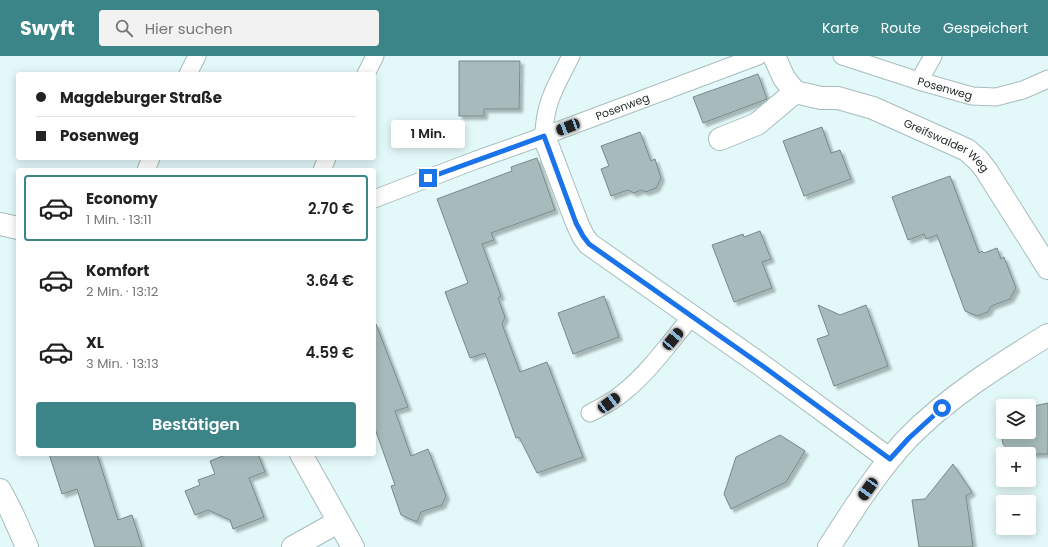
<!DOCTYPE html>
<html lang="de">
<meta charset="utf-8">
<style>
body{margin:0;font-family:Poppins,sans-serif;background:#f2f2f2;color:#222;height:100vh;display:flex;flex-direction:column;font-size:15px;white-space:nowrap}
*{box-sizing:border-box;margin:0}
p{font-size:13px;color:#767676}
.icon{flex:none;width:22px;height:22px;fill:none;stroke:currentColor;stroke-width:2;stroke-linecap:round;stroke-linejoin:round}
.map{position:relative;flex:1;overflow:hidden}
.drawer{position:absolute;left:16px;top:112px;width:360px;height:288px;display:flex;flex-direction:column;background:#fff;border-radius:4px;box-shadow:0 2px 10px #0003}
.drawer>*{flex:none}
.banner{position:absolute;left:16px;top:16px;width:360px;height:88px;border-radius:4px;box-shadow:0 2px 10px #0003;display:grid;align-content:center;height:88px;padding:0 20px;background:#fff}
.fabs{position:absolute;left:996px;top:343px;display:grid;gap:8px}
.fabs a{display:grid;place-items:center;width:40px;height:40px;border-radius:4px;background:#fff;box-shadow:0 2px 10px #0003;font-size:20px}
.end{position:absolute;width:18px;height:18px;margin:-9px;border:5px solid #1a73e8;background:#fff;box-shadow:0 0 0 2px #fff}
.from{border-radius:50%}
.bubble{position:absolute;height:28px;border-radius:4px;background:#fff;box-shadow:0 2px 10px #0003;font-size:13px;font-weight:600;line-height:28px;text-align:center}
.car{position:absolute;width:12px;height:24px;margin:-12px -6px;border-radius:5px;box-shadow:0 0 3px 1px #0007;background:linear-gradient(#222 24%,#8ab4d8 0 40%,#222 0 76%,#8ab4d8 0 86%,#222 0)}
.banner b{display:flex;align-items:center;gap:14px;height:38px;font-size:15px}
.banner b+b{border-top:1px solid #e0e0e0}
.banner i{width:10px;height:10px;background:#222}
ul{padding:7px 0 0;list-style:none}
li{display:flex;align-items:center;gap:12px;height:66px;margin:0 8px 6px;padding:0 12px;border:2px solid transparent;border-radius:4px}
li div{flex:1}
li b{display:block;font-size:15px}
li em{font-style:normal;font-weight:600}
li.selected{border-color:#3b8487}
li>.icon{width:36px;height:36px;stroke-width:1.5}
.action{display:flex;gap:8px;margin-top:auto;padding:8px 20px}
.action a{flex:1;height:46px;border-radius:4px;background:#3b8487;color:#fff;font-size:16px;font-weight:600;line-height:46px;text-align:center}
header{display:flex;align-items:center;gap:24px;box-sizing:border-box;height:56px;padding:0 20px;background:#3b8487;color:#fff}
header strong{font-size:19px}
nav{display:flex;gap:22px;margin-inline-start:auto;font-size:14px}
.search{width:280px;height:36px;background:#f2f2f2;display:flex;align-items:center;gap:10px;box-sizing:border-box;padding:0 14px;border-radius:4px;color:#767676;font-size:15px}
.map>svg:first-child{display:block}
</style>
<header>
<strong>Swyft</strong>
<div class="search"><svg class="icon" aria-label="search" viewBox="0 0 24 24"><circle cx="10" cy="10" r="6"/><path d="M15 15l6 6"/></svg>Hier suchen</div>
<nav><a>Karte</a><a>Route</a><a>Gespeichert</a></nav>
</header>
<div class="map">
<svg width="1048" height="491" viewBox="0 0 1048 491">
<defs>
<filter id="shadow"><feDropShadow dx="3.5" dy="3.5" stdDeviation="1" flood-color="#0004"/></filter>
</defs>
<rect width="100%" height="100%" fill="#e3f8f9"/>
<path fill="#a7bbbc" stroke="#778a8b" filter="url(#shadow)" d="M459,5H520L519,53H484V60H459Z
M758,18L767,43L703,67L693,41Z
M822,71L831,97L840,94L851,123L804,140L783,85Z
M640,76L651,105L655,103L661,122L656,132L646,136L641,134L634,137L628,134L611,140L601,113L609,110L601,90Z
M537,102L555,154L491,177L494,184L482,188L501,240L498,242L505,261L502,268L520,316L547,306L583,401L537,417L519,381L516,382L485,297L470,302L445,236L468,227L437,143L512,115L511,111Z
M950,120L979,197L982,195L984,197L997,192L1001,203L1004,201L1016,232L1010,243L991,250L988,256L977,260L965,255L937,179L926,183L924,178L908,184L892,141Z
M760,175L771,203L762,206L772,232L734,246L712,189L743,178L744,181Z
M604,240L619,281L573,298L558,257Z
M818,249L840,259L866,249L888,310L834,330L817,283L829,279Z
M374,268H376L408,351L395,355L411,400L428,393L446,440L442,449L421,456L417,466L401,459L391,430L395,429L374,370Z
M1048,347V398H1011L1003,388L997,358L1003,357V376H1029V351Z
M780,379L805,395L786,426L731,453L724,438L736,401Z
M49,398H97L118,464L132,459L142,491H95L77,433L62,438Z
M228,398H258L265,416L249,422L264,461L233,473L230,464L208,454L195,459L185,435L200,429L198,424L215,418L210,405Z
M953,408L972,436L966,440L973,491H919L912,444L925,443Z"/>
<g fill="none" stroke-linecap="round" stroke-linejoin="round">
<g stroke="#a7bcbd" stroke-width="19">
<g id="lane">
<path id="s1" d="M842,0L919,25L972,40L996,41L1023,34L1048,23"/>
<path d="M188,18L197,0"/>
<path d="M366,18L375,0"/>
<path d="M919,25L933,0"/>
<path d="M544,80C544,47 557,28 571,0"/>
<path d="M146,114L151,102"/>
<path d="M322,114L327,102"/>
<path id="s2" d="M374,143L476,104L544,80L758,0"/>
<path d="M590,357C602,351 614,345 624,336C650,315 670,286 692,260"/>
</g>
</g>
<g stroke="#a7bcbd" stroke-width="24">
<g id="street">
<path id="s3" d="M774,0L784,22L795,36L821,42H838L873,52L967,94L978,104L986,114L1048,212"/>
<path d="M544,80L577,167L583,180L589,188L764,311L889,403"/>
<path d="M720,83L757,68L795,36"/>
<path d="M0,168L18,172"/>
<path d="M301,398L353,491"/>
<path d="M0,434L12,457L27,491"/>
<path d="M293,491L338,466"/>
<path d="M829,491C853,454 877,415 908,382C948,341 999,309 1048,279"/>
</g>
</g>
<use href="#lane" stroke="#fff" stroke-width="17"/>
<use href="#street" stroke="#fff" stroke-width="22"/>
</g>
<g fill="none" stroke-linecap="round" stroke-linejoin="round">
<path stroke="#1a73e8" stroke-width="5" d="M428,122L544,80L576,167L583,180L589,188L764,311L890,403L909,382L942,352"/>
</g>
<g text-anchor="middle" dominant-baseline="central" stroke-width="3.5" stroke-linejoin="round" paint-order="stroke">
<g font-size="11" fill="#1e2626" stroke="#fff">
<text stroke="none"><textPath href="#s1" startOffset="108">Posenweg</textPath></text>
<text stroke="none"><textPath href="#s2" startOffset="265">Posenweg</textPath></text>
<text stroke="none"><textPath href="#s3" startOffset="205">Greifswalder Weg</textPath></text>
</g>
</g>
</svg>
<div class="fabs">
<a><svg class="icon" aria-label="layers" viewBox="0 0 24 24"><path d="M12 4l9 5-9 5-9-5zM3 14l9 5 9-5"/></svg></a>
<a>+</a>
<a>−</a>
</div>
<i class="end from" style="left:942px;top:352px"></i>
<i class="end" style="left:428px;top:122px"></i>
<div class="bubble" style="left:391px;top:64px;width:74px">1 Min.</div>
<i class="car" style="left:568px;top:71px;rotate:249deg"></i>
<i class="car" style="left:673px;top:283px;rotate:40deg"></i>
<i class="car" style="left:609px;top:347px;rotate:53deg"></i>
<i class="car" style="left:868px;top:433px;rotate:215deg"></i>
<div class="banner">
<b><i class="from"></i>Magdeburger Straße</b>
<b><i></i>Posenweg</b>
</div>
<section class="drawer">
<ul>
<li class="selected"><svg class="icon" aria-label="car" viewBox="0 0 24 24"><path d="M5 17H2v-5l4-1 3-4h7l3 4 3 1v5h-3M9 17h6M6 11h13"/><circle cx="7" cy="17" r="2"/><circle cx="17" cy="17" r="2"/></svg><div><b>Economy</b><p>1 Min. · 13:11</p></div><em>2.70 €</em></li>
<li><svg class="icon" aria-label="car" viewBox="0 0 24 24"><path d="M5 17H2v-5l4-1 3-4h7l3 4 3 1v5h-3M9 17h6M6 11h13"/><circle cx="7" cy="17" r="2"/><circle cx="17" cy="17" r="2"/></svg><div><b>Komfort</b><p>2 Min. · 13:12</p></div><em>3.64 €</em></li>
<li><svg class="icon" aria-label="car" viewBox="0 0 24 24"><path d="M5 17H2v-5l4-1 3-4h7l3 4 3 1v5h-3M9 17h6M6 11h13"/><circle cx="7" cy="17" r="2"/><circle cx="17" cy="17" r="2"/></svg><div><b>XL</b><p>3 Min. · 13:13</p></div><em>4.59 €</em></li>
</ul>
<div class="action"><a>Bestätigen</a></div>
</section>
</div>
